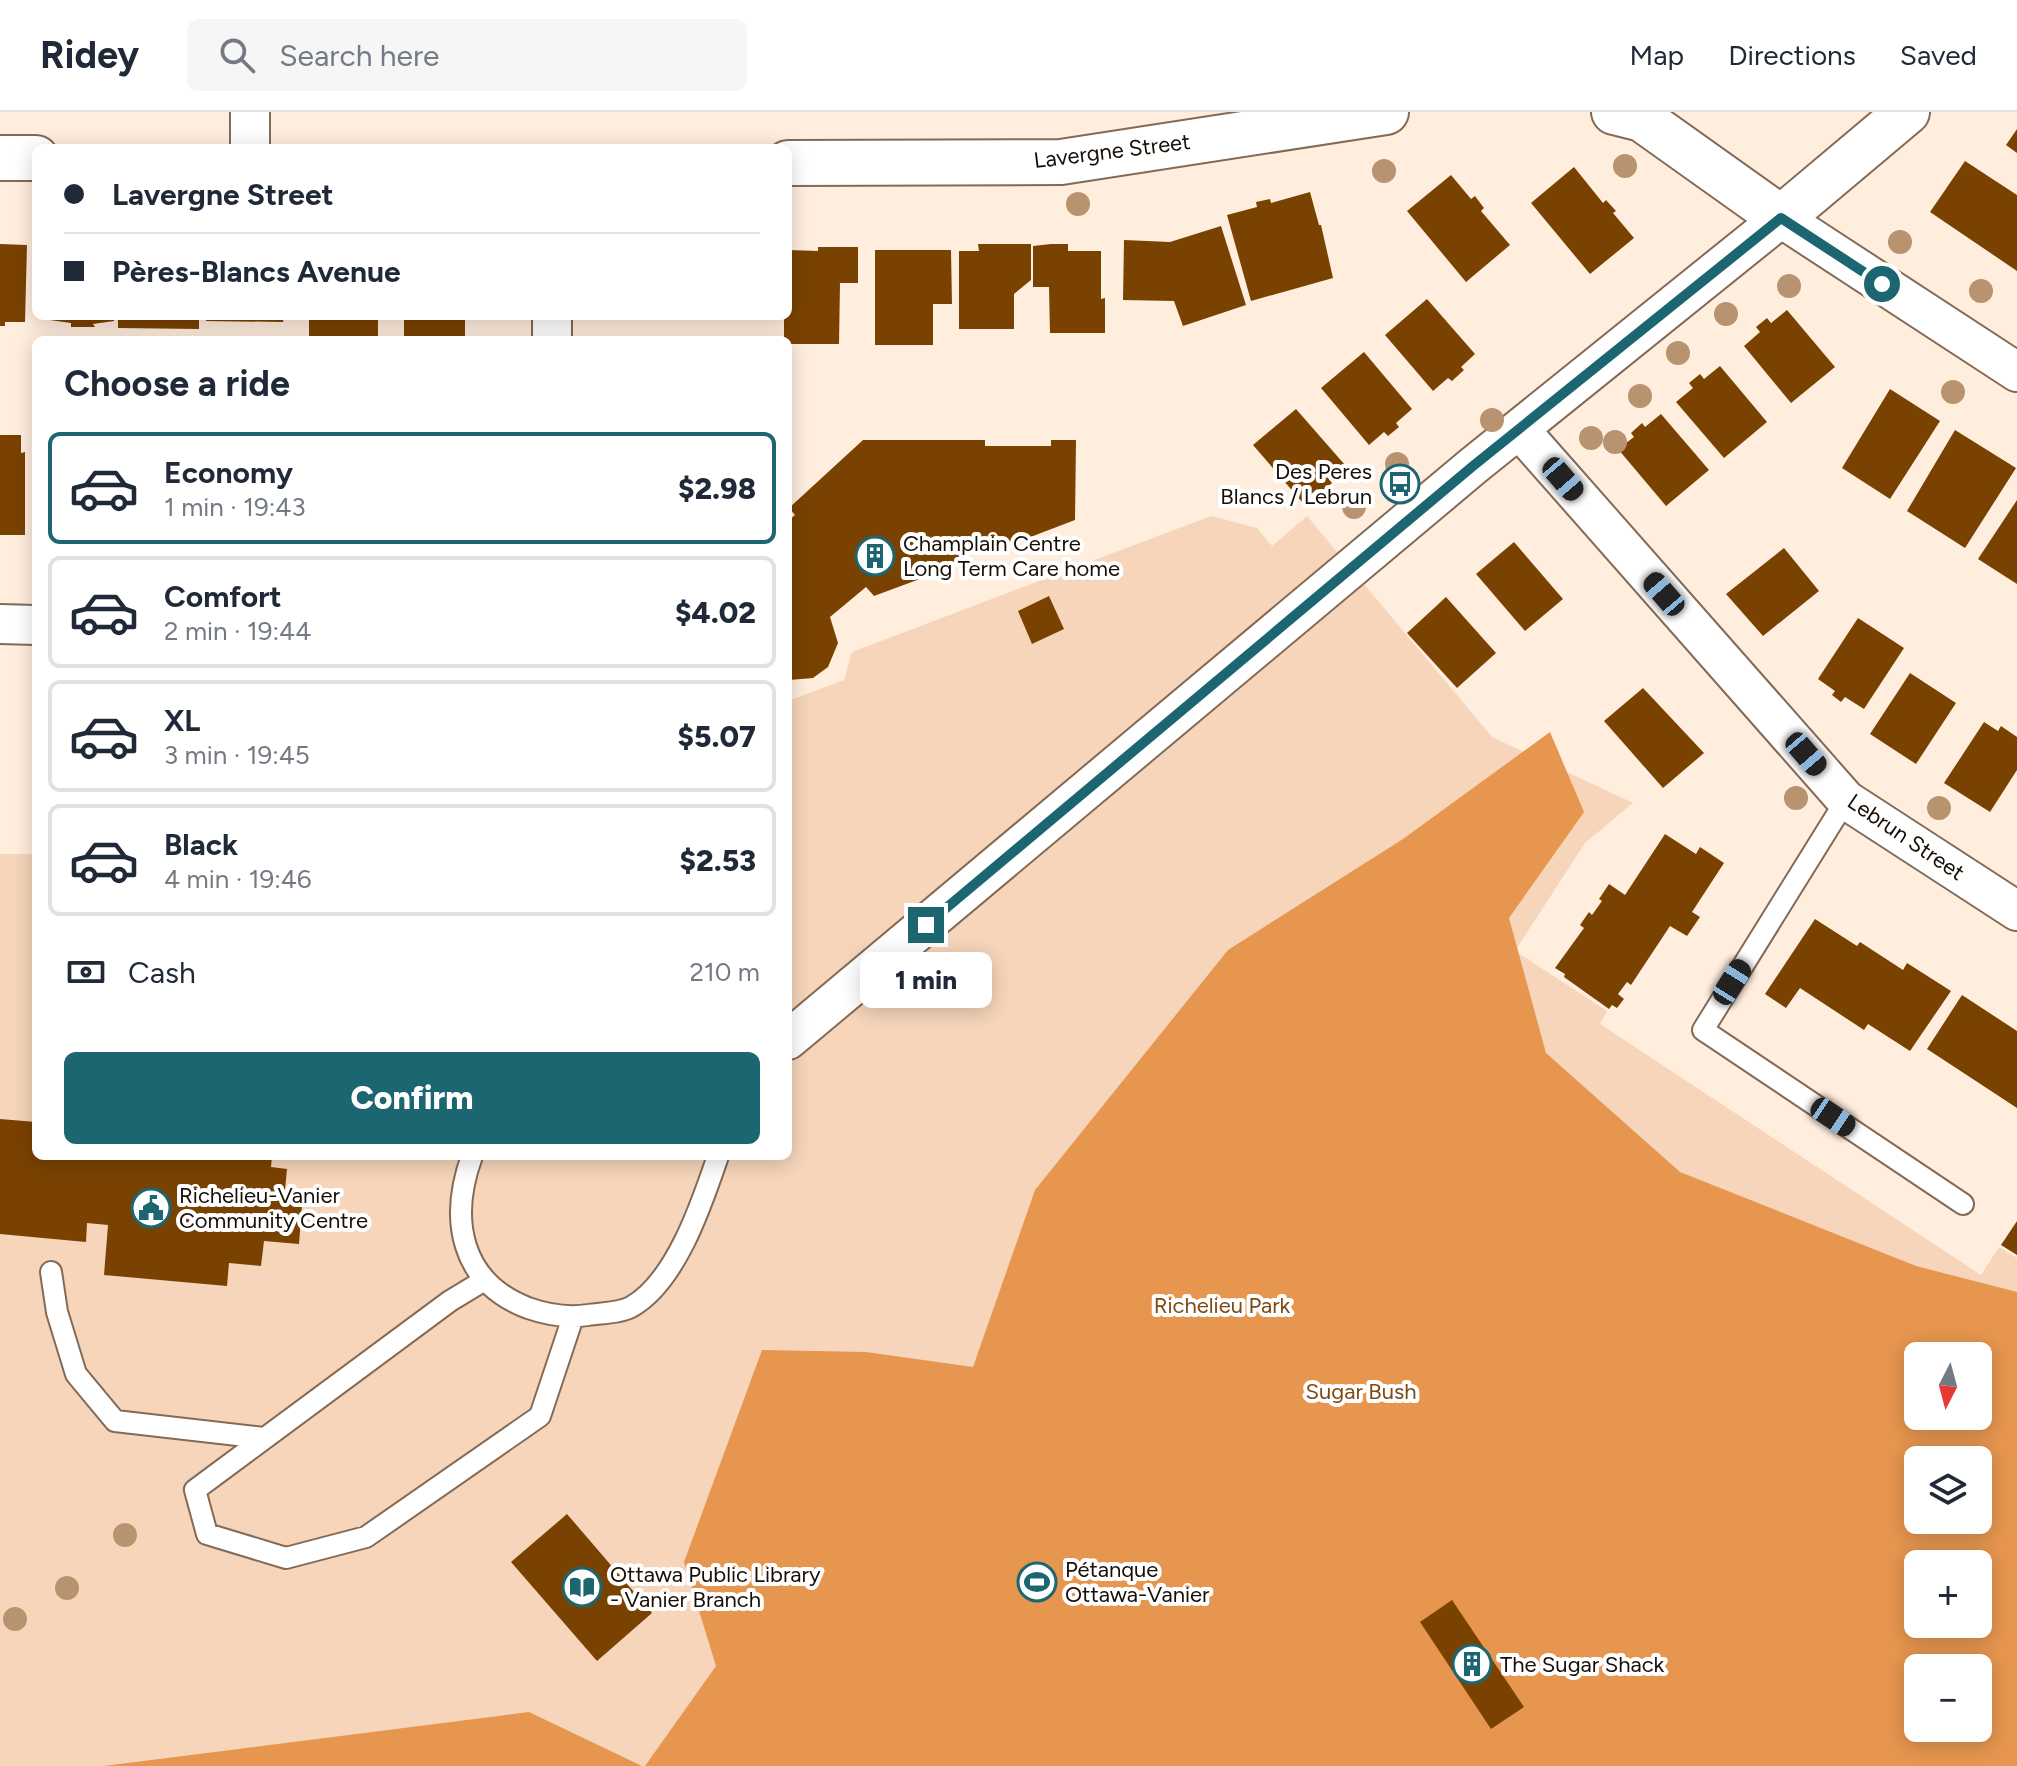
<!DOCTYPE html>
<meta charset="utf-8">
<style>
body{margin:0;font-family:Figtree,sans-serif;background:#f6f6f7;color:#1f2937;height:100vh;display:flex;flex-direction:column;font-size:30px;white-space:nowrap}
*{box-sizing:border-box;margin:0}
p{font-size:26px;color:#747a83}
.icon{flex:none;width:44px;height:44px;fill:none;stroke:currentColor;stroke-width:2;stroke-linecap:round;stroke-linejoin:round}
.map{position:relative;flex:1;overflow:hidden}
.side{position:absolute;left:32px;top:224px;width:760px;height:824px;display:flex;flex-direction:column;background:#fff;border-radius:12px;box-shadow:0 4px 20px #0003}
.side>*{flex:none}
.banner{position:absolute;left:32px;top:32px;width:760px;height:176px;border-radius:12px;box-shadow:0 4px 20px #0003;display:grid;align-content:center;height:176px;padding:0 32px;background:#fff}
.needle{width:52px;rotate:186deg}
.fabs{position:absolute;left:1904px;top:1230px;display:grid;gap:16px}
.fabs a{display:grid;place-items:center;width:88px;height:88px;border-radius:12px;background:#fff;box-shadow:0 4px 20px #0003;font-size:40px}
.end{position:absolute;width:36px;height:36px;margin:-18px;border:10px solid #1c6672;background:#fff;box-shadow:0 0 0 4px #fff}
.from{border-radius:50%}
.bubble{position:absolute;height:56px;border-radius:12px;background:#fff;box-shadow:0 4px 20px #0003;font-size:26px;font-weight:800;line-height:56px;text-align:center}
.car{position:absolute;width:24px;height:48px;margin:-24px -12px;border-radius:10px;box-shadow:0 0 6px 2px #0007;background:linear-gradient(#222 24%,#8ab4d8 0 40%,#222 0 76%,#8ab4d8 0 86%,#222 0)}
.banner b{display:flex;align-items:center;gap:28px;height:76px;font-size:30px}
.banner b+b{border-top:2px solid #e0e1e3}
.banner i{width:20px;height:20px;background:#1f2937}
ul{padding:0;list-style:none}
li{display:flex;align-items:center;gap:24px;height:112px;margin:0 16px 12px;padding:0 16px;border:4px solid #e0e1e3;border-radius:12px}
li div{flex:1}
li b{display:block;font-size:30px}
li em{font-style:normal;font-weight:800}
li.on{border-color:#1c6672}
li>.icon{width:72px;height:72px;stroke-width:1.5}
h2{padding:0 32px;font-size:36px;line-height:96px}
.pay{display:flex;align-items:center;gap:20px;height:88px;padding:0 32px;font-size:30px}
.pay p{margin-inline-start:auto}
.primary-button{display:flex;gap:16px;margin-top:auto;padding:16px 32px}
.primary-button a{flex:1;height:92px;border-radius:12px;background:#1c6672;color:#fff;font-size:32px;font-weight:800;line-height:92px;text-align:center}
header{display:flex;align-items:center;gap:48px;box-sizing:border-box;height:112px;padding:0 40px;background:#fff;border-bottom:2px solid #e0e1e3}
header strong{font-size:38px}
nav{display:flex;gap:44px;margin-inline-start:auto;font-size:28px}
.search{width:560px;height:72px;background:#f6f6f7;display:flex;align-items:center;gap:20px;box-sizing:border-box;padding:0 28px;border-radius:12px;color:#747a83;font-size:30px}
.map>svg:first-child{display:block}
</style>
<header>
<strong>Ridey</strong>
<div class="search"><svg class="icon" aria-label="search" viewBox="0 0 24 24"><circle cx="10" cy="10" r="6"/><path d="M15 15l6 6"/></svg>Search here</div>
<nav><a>Map</a><a>Directions</a><a>Saved</a></nav>
</header>
<div class="map">
<svg width="2017" height="1654" viewBox="0 0 2017 1654">
<rect width="100%" height="100%" fill="#ffedde"/>
<path fill="#f6d5ba" fill-rule="evenodd" d="M1211,404L1257,416L1272,434L1307,404L1492,625L1633,691L1585,731L1515,839L1607,899L1600,912L1981,1163L1999,1135L2017,1146V1654H0V742H36V1044H788V589L844,568L852,540ZM1918,1244H1978V1304H1918ZM1918,1348H1978V1408H1918ZM1918,1452H1978V1512H1918ZM1918,1556H1978V1616H1918Z"/>
<path fill="#e6964f" fill-rule="evenodd" d="M1550,620L1584,700L1509,806L1546,941L1680,1060L1916,1154L2017,1180V1654H645L716,1554L684,1450L762,1238L866,1240L973,1255L1035,1078L1228,838L1403,727ZM1918,1244H1978V1304H1918ZM1918,1348H1978V1408H1918ZM1918,1452H1978V1512H1918ZM1918,1556H1978V1616H1918Z
M529,1600L642,1654H104Z"/>
<path fill="#7a4200" d="M2017,17V41L2006,33Z
M1965,49L2017,83V159L1930,100Z
M1574,55L1603,91L1606,88L1616,99L1613,101L1634,126L1590,162L1531,91Z
M1451,63L1471,87L1475,84L1484,96L1481,99L1510,133L1466,170L1407,99Z
M1310,80L1319,113H1321L1333,166L1251,189L1227,103L1257,95L1256,90L1270,87L1271,91Z
M1221,114L1246,193L1183,214L1174,189L1123,188L1124,128L1170,130Z
M0,132L27,133L25,210H5V214H0Z
M978,132H1031V168L1014,182V217H959V139H979Z
M1051,132H1068V139H1101V187L1105,186V221H1050L1049,175H1033V134Z
M818,135H858V171H840L839,232H788V228H784V204H788V138L818,139Z
M875,138H951L952,192H933V233H875Z
M1427,187L1475,242L1461,255L1464,258L1452,269L1448,266L1433,279L1385,223Z
M1787,198L1835,255L1791,291L1744,234L1760,220L1756,215L1767,206L1771,211Z
M50,204H114V209L93,212L95,215H71V211L50,208Z
M118,204H199V217L118,216Z
M206,204H284L283,210L206,209Z
M309,204H378V224H309Z
M404,204H465V228H404Z
M1364,240L1412,297L1396,311L1399,315L1388,324L1384,320L1369,333L1321,276Z
M1720,254L1767,310L1724,346L1676,290L1693,276L1689,271L1700,262L1704,267Z
M1890,277L1940,309L1890,387L1842,356Z
M1296,297L1345,353L1329,367L1332,371L1320,381L1317,377L1302,390L1253,333Z
M1661,302L1709,358L1666,394L1618,337L1634,325L1631,321L1642,311L1645,315Z
M1955,318L2016,356L1965,436L1907,399Z
M0,323H21V341L25,340V423H0Z
M863,328H985V334H1051V328H1076L1075,408L996,438H963V451L874,484L866,475L830,505L838,531L828,555L813,566L789,568L788,409L795,403L789,396Z
M33,336H36V423H32Z
M2017,388V472L1978,447Z
M1514,430L1563,487L1525,519L1476,462Z
M1784,436L1819,479L1763,524L1726,482Z
M1049,484L1064,517L1032,532L1018,499Z
M1446,485L1496,541L1457,576L1407,521Z
M1858,506L1904,536L1864,597L1845,585L1841,590L1832,583L1835,579L1818,567Z
M1910,561L1956,591L1916,652L1870,622Z
M1643,576L1704,641L1663,676L1604,609Z
M1984,610L1998,619L2001,614L2017,625V658L1990,700L1944,671Z
M1665,722L1696,742L1700,735L1724,751L1692,800L1700,805L1687,824L1670,814L1631,873L1627,870L1618,882L1624,887L1617,896L1612,893L1609,897L1564,865L1565,862L1555,856L1584,816L1580,813L1589,800L1592,803L1602,789L1599,787L1609,772L1625,783Z
M1815,807L1857,834L1860,830L1903,858L1907,851L1951,879L1910,939L1868,912L1864,918L1800,876L1786,896L1765,882Z
M1962,883L2017,919V996L1927,937Z
M0,1007L36,1010V1044H272L271,1055L287,1057L285,1078L303,1080L299,1132L264,1129L261,1154L229,1151L227,1174L104,1163L108,1113L87,1111L86,1130L0,1122Z
M2017,1109V1143L2001,1133Z
M567,1402L652,1501L597,1549L511,1450Z
M1452,1488L1524,1595L1491,1617L1420,1510Z"/>
<g fill="none" stroke-linecap="round" stroke-linejoin="round">
<g stroke="#846a55" stroke-width="24">
<path id="service" d="M1846,688L1703,918L1963,1092
M472,1044C449,1107 460,1170 528,1196C548,1203 568,1206 588,1203C601,1201 620,1201 631,1195C676,1170 702,1091 718,1044
M51,1160L57,1200L76,1262L115,1309L264,1326
M483,1169L450,1189L195,1378L207,1422L286,1446L366,1425L540,1304L573,1205"/>
</g>
<g stroke="#846a55" stroke-width="42">
<path id="minor" d="M250,36V0
M552,228V204
M1519,317L1846,688L2017,799
M0,512L36,513
M788,928L1473,354L1781,106L2017,260"/>
</g>
<g stroke="#846a55" stroke-width="48">
<path id="tertiary" d="M1614,0L1642,7L1781,106L1907,0
M0,46H36
M788,51L1061,50L1386,0"/>
</g>
<use href="#service" stroke="#fff" stroke-width="20"/>
<use href="#minor" stroke="#fff" stroke-width="38"/>
<use href="#tertiary" stroke="#fff" stroke-width="44"/>
</g>
<g fill="#b8936f">
<circle cx="1625" cy="54" r="12"/>
<circle cx="1384" cy="59" r="12"/>
<circle cx="1078" cy="92" r="12"/>
<circle cx="1900" cy="130" r="12"/>
<circle cx="1789" cy="174" r="12"/>
<circle cx="1981" cy="179" r="12"/>
<circle cx="1726" cy="202" r="12"/>
<circle cx="1678" cy="241" r="12"/>
<circle cx="1953" cy="280" r="12"/>
<circle cx="1640" cy="284" r="12"/>
<circle cx="1492" cy="308" r="12"/>
<circle cx="1591" cy="326" r="12"/>
<circle cx="1615" cy="330" r="12"/>
<circle cx="1397" cy="352" r="12"/>
<circle cx="1354" cy="395" r="12"/>
<circle cx="1796" cy="686" r="12"/>
<circle cx="1939" cy="696" r="12"/>
<circle cx="125" cy="1423" r="12"/>
<circle cx="67" cy="1476" r="12"/>
<circle cx="15" cy="1507" r="12"/>
</g>
<g fill="none" stroke-linecap="round" stroke-linejoin="round">
<path stroke="#1c6672" stroke-width="10" d="M926,813L1473,354L1781,106L1882,172"/>
</g>
<defs>
<g id="bus-ring" transform="scale(2)"><circle r="9.5" fill="#fff" stroke="#1c6672" stroke-width="1.5"/><path d="M-5-6H5V4H4V6H2V4H-2V6H-4V4H-5ZM-3.5-4V0h7V-4ZM-3.5 1.2v1.5H-2V1.2ZM2 1.2v1.5H3.5V1.2Z" fill="#1c6672"/></g>
<g id="building-ring" transform="scale(2)"><circle r="9.5" fill="#fff" stroke="#1c6672" stroke-width="1.5"/><path d="M-4-6H4V6H1V3H-1V6H-4ZM-2.5-4.3h1.7v1.8h-1.7ZM.8-4.3h1.7v1.8H.8ZM-2.5-1h1.7V.8h-1.7ZM.8-1h1.7V.8H.8Z" fill="#1c6672"/></g>
<g id="civic-ring" transform="scale(2)"><circle r="9.5" fill="#fff" stroke="#1c6672" stroke-width="1.5"/><path d="M-.6-6.5H3V-4.5H.6V-3L4-1V1h2V6H-6V1h2V-1L-.6-3ZM-1.2 2.5V6h2.4V2.5Z" fill="#1c6672"/></g>
<g id="stadium-ring" transform="scale(2)"><circle r="9.5" fill="#fff" stroke="#1c6672" stroke-width="1.5"/><path d="M0-5a6.5 5 0 1 0 0 10a6.5 5 0 1 0 0-10ZM-3.5-1.8h7v3.6h-7Z" fill="#1c6672"/></g>
<g id="library-ring" transform="scale(2)"><circle r="9.5" fill="#fff" stroke="#1c6672" stroke-width="1.5"/><path d="M-6-4Q-3-5.5-.7-3.5V5Q-3 3-6 4ZM6-4Q3-5.5 .7-3.5V5Q3 3 6 4Z" fill="#1c6672"/></g>
</defs>
<g fill-rule="evenodd">
<use href="#bus-ring" x="1400" y="372"/>
<use href="#building-ring" x="875" y="444"/>
<use href="#civic-ring" x="151" y="1096"/>
<use href="#stadium-ring" x="1037" y="1470"/>
<use href="#library-ring" x="582" y="1475"/>
<use href="#building-ring" x="1472" y="1552"/>
</g>
<g text-anchor="middle" dominant-baseline="central" stroke-width="8" stroke-linejoin="round" paint-order="stroke">
<g font-size="22" fill="#170e06" stroke="#fff">
<text transform="translate(1112 39) rotate(-7)">Lavergne Street</text>
<text transform="translate(1906 725) rotate(34)">Lebrun Street</text>
</g>
<g font-size="22" fill="#170e06" stroke="#fff" text-anchor="start">
<text x="1372" y="359" text-anchor="end">Des Peres<tspan x="1372" dy="25">Blancs / Lebrun</tspan></text>
<text x="903" y="431">Champlain Centre<tspan x="903" dy="25">Long Term Care home</tspan></text>
<text x="179" y="1083">Richelieu-Vanier<tspan x="179" dy="25">Community Centre</tspan></text>
<text x="1065" y="1457">Pétanque<tspan x="1065" dy="25">Ottawa-Vanier</tspan></text>
<text x="610" y="1462">Ottawa Public Library<tspan x="610" dy="25">- Vanier Branch</tspan></text>
<text x="1500" y="1552">The Sugar Shack</text>
</g>
<g font-size="22" fill="#7d4914" stroke="#fff">
<text x="1222" y="1193">Richelieu Park</text>
<text x="1361" y="1279">Sugar Bush</text>
</g>
</g>
</svg>
<div class="fabs">
<a><svg class="needle" viewBox="-14 -14 28 28"><path d="M0-13l5 13h-10z" fill="#e53935"/><path d="M0 13l5-13h-10z" fill="#747a83"/></svg></a>
<a><svg class="icon" aria-label="layers" viewBox="0 0 24 24"><path d="M12 4l9 5-9 5-9-5zM3 14l9 5 9-5"/></svg></a>
<a>+</a>
<a>−</a>
</div>
<i class="end from" style="left:1882px;top:172px"></i>
<i class="end" style="left:926px;top:813px"></i>
<div class="bubble" style="left:860px;top:840px;width:132px">1 min</div>
<i class="car" style="left:1563px;top:367px;rotate:139deg"></i>
<i class="car" style="left:1664px;top:482px;rotate:319deg"></i>
<i class="car" style="left:1806px;top:642px;rotate:139deg"></i>
<i class="car" style="left:1732px;top:870px;rotate:32deg"></i>
<i class="car" style="left:1833px;top:1005px;rotate:124deg"></i>
<div class="banner">
<b><i class="from"></i>Lavergne Street</b>
<b><i></i>Pères-Blancs Avenue</b>
</div>
<section class="side">
<h2>Choose a ride</h2>
<ul>
<li class="on"><svg class="icon" aria-label="car" viewBox="0 0 24 24"><path d="M5 17H2v-5l4-1 3-4h7l3 4 3 1v5h-3M9 17h6M6 11h13"/><circle cx="7" cy="17" r="2"/><circle cx="17" cy="17" r="2"/></svg><div><b>Economy</b><p>1 min · 19:43</p></div><em>$2.98</em></li>
<li><svg class="icon" aria-label="car" viewBox="0 0 24 24"><path d="M5 17H2v-5l4-1 3-4h7l3 4 3 1v5h-3M9 17h6M6 11h13"/><circle cx="7" cy="17" r="2"/><circle cx="17" cy="17" r="2"/></svg><div><b>Comfort</b><p>2 min · 19:44</p></div><em>$4.02</em></li>
<li><svg class="icon" aria-label="car" viewBox="0 0 24 24"><path d="M5 17H2v-5l4-1 3-4h7l3 4 3 1v5h-3M9 17h6M6 11h13"/><circle cx="7" cy="17" r="2"/><circle cx="17" cy="17" r="2"/></svg><div><b>XL</b><p>3 min · 19:45</p></div><em>$5.07</em></li>
<li><svg class="icon" aria-label="car" viewBox="0 0 24 24"><path d="M5 17H2v-5l4-1 3-4h7l3 4 3 1v5h-3M9 17h6M6 11h13"/><circle cx="7" cy="17" r="2"/><circle cx="17" cy="17" r="2"/></svg><div><b>Black</b><p>4 min · 19:46</p></div><em>$2.53</em></li>
</ul>
<div class="pay"><svg class="icon" aria-label="cash" viewBox="0 0 24 24"><path d="M3 7h18v10H3z"/><circle cx="12" cy="12" r="2"/></svg>Cash<p>210 m</p></div>
<div class="primary-button"><a>Confirm</a></div>
</section>
</div>
